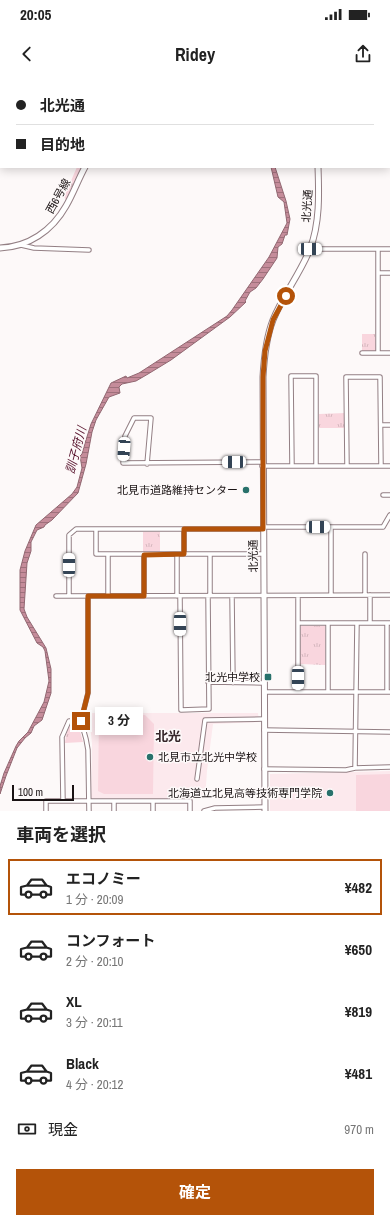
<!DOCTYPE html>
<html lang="ja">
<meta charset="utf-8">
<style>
body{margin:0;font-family:"Archivo Narrow","Noto Sans JP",sans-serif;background:#f6f6f6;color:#222;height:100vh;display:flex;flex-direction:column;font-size:15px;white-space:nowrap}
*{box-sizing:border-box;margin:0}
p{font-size:13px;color:#767676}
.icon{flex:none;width:22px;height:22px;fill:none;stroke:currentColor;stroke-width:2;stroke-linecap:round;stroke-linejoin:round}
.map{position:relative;height:731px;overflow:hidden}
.drawer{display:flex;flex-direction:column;background:#fff;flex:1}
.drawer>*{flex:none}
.top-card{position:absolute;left:0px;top:0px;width:390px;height:88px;box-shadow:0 2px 10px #0003;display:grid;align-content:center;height:88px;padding:0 16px;background:#fff}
.scale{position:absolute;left:12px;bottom:10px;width:62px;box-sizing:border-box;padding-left:4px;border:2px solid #1a1314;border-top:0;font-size:11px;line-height:14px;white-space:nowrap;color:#1a1314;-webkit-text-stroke:3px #fdf9f9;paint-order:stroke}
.end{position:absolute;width:18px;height:18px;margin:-9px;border:5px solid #b45309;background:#fff;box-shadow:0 0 0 2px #fff}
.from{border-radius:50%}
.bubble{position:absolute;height:28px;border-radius:0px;background:#fff;box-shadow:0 2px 10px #0003;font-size:13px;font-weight:700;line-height:28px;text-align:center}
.car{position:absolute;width:12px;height:24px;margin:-12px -6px;border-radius:5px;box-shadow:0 0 3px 1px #0007;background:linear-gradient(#fff 24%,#345 0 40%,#fff 0 76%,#345 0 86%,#fff 0)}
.top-card b{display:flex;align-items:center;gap:14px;height:38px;font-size:15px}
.top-card b+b{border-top:1px solid #e0e0e0}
.top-card i{width:10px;height:10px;background:#222}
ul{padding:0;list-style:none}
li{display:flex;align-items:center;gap:12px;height:56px;margin:0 8px 6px;padding:0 8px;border:2px solid transparent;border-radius:0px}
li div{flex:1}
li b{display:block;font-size:15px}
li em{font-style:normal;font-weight:700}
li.current{border-color:#b45309}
li>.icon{width:36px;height:36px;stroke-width:1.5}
h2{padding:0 16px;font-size:18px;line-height:48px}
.pay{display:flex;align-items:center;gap:10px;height:44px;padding:0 16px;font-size:15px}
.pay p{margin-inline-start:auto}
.button{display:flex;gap:8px;margin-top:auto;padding:8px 16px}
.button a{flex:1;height:46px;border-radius:0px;background:#b45309;color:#fff;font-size:16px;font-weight:700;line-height:46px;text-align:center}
.status{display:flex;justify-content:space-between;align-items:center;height:28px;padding:0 20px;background:#fff;direction:ltr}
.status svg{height:11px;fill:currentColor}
header{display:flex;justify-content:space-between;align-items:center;height:52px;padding:0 16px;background:#fff;font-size:18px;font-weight:700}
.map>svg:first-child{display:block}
</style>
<div class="status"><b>20:05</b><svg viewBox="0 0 49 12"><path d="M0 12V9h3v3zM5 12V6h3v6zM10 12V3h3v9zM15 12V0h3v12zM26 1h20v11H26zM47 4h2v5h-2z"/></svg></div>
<header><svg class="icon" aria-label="back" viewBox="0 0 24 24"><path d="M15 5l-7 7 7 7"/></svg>Ridey<svg class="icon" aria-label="share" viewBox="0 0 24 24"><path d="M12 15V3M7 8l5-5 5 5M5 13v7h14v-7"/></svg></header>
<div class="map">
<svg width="390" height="731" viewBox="0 0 390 731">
<defs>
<pattern id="forest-firs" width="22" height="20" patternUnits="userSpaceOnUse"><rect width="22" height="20" fill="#f9d6de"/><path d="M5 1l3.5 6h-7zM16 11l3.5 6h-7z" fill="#d5b7be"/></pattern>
<pattern id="cemetery-stones" width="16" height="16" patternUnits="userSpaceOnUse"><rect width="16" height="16" fill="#f9d6de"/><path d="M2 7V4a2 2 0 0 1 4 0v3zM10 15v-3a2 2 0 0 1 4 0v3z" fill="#d5b7be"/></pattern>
<pattern id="park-tufts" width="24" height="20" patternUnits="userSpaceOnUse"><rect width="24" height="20" fill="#f9d6de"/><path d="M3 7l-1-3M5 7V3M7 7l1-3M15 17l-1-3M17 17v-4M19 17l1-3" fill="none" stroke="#d5b7be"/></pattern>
<pattern id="water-rules" width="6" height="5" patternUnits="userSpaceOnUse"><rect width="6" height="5" fill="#c58c9a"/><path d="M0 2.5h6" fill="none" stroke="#9f717c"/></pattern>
</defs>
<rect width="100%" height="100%" fill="#fdf9f9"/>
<path fill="#fce9ed" d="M89,633H258L259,642L213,644L207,691L205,719L91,718L92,664Z
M390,691V731H270V694Z"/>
<path fill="#f9d6de" d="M145,635L154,644L153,714H104L98,711L99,636Z
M390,694V731H356V695Z"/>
<path fill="url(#forest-firs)" d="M77,87H82L66,120L64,117Z"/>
<path fill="url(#cemetery-stones)" d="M19,0H86L19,1Z"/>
<path fill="url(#park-tufts)" d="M362,254H375L376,271H362Z
M345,333V348H319V334Z
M143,452H160V472H143Z
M301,546H325V585L300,584Z
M70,644H78L83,662L65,663L66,655Z"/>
<path fill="url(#water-rules)" stroke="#926872" d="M271,87H275L286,121L290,139L287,155H285L282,164L278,167L277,178L263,199L256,208L250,212L245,221L246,222L230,237L171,280L148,294L136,301L122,304L119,307L120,313L109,317L96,340L92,352L86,384L78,413L52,440L45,445L44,447L37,450L31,462V471L27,483L24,529L27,537L46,568L51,589V613L42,640L34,646L31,653L25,658L17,668L6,696L0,714V706L4,693L16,666L19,661L28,652L44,622L49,601L45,571L43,567L37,563L20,530V490L25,471L36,445L72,414L77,407L82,388L80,376L82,374L86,360L91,344L111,303L126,296L127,298L139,293L227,236L232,230L269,177L287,143L284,122L278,117Z"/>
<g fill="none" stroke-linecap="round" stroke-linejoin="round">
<path stroke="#c58c9a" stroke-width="7" d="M301,1V0"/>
<g stroke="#937f84" stroke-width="5.5">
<path id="street" d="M381,1V0
M21,165L34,168L89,170
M310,169H390
M378,169V273
M378,193H390
M362,273H390
M381,345H390
M147,384L151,338H134L125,356L123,383L262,382
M262,386H390
M292,386L291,296H316V386
M347,386L346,297H380L381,386
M383,415H390
M263,447H383L390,435
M96,449V474H263
M184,474V449
M365,474V515
M331,515V447
M56,516L390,515
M69,516V455L76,449H263
M88,516V613L81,641L86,659L88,670L89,731
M108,516V475
M144,516V475
M177,516V474
M180,516L181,630L209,629L208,516
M210,516V474
M232,516L233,603
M298,516V612
M298,543H390
M370,543V515
M387,543V612
M208,602L263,603
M264,612H390
M328,612V543
M264,650L390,652
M355,688L357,543
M264,689L346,690L355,688L390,687
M197,699L205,640L264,639
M63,721L62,657L69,641H81
M153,721V731
M46,731V721H190V731
M114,731V721
M204,731L215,728L265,727"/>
</g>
<g stroke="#937f84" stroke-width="7">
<path id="secondary" d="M389,46H390
M0,168C28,167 52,151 66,126C73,114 78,100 85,87
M265,731L263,297C264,278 266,258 273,240C283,215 300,194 310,169C320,143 319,114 318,87"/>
</g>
<use href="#street" stroke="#fff" stroke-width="3.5"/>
<use href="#secondary" stroke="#fff" stroke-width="5"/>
</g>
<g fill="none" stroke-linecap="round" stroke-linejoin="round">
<path stroke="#b45309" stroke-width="5" d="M81,641L88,613V516H144V475L184,474V449H263V297L265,271L273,240L286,216"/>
</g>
<g fill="#28716b" stroke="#fdf9f9" stroke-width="1.5">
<circle cx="246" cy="410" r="4"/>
<rect x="264" y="593" width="8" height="8" rx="2"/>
<circle cx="150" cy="677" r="4"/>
<circle cx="330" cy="713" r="4"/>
</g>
<g text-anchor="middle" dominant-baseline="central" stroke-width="3" stroke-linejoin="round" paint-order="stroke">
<g font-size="11" fill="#1a1314" stroke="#fdf9f9">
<text transform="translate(58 116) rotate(-61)">西6号線</text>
<text transform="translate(307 126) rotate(-86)">北光通</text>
<text transform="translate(253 476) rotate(-91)">北光通</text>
</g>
<g font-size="11" fill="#1a1314" stroke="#fdf9f9" text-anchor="end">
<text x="238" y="410">北見市道路維持センター</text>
<text x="260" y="597">北光中学校</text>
<text x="158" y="677" text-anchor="start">北見市立北光中学校</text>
<text x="322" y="713">北海道立北見高等技術専門学院</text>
</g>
<g font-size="12" font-style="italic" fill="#58132d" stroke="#fdf9f9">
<text transform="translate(76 370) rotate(-75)">訓子府川</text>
</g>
<g font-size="13" font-weight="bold" fill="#352529" stroke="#fdf9f9">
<text x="168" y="656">北光</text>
</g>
</g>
</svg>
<div class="scale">100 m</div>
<i class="end from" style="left:286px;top:216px"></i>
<i class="end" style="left:81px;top:641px"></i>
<div class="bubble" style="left:95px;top:627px;width:48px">3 分</div>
<i class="car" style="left:310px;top:169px;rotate:90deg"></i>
<i class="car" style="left:124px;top:369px;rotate:184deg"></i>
<i class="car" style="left:234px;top:382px;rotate:269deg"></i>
<i class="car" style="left:318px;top:447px;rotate:90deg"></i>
<i class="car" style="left:69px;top:485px;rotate:0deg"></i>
<i class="car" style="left:180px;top:544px;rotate:180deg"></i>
<i class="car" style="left:298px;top:598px;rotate:180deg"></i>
<div class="top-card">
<b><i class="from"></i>北光通</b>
<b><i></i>目的地</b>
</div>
</div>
<section class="drawer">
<h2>車両を選択</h2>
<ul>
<li class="current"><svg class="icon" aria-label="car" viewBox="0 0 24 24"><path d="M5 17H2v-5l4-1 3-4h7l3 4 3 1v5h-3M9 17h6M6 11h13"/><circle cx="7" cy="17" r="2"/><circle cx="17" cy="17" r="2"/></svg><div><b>エコノミー</b><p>1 分 · 20:09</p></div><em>¥482</em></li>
<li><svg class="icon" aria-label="car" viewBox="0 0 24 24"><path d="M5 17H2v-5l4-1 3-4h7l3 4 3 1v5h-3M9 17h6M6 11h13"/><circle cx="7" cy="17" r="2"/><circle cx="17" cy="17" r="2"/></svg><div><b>コンフォート</b><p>2 分 · 20:10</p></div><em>¥650</em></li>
<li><svg class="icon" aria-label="car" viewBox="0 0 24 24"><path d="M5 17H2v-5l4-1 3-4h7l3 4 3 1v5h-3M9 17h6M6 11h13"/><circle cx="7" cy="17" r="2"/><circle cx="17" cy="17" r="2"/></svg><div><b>XL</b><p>3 分 · 20:11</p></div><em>¥819</em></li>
<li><svg class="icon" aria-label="car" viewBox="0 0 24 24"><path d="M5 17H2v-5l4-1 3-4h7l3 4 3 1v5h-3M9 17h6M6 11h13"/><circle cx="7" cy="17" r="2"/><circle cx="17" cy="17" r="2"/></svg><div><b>Black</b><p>4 分 · 20:12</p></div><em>¥481</em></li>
</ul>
<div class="pay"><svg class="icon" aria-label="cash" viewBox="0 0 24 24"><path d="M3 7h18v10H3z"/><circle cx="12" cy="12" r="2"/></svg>現金<p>970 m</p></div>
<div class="button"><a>確定</a></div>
</section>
